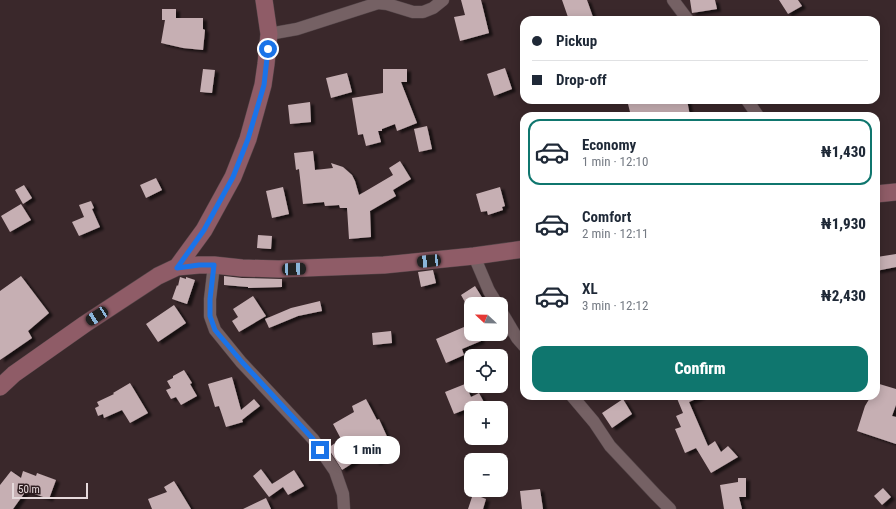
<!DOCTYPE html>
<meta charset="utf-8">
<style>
body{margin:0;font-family:"Roboto Condensed",sans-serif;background:#f2f2f3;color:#1f2937;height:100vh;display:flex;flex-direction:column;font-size:15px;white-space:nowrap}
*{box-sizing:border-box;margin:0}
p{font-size:13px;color:#747a83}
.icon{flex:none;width:22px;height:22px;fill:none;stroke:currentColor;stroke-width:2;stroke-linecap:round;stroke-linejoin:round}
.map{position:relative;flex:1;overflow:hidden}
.drawer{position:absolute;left:520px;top:112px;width:360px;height:288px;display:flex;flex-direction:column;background:#fff;border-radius:12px;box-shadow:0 2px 10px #0003}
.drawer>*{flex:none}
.hud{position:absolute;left:520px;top:16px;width:360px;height:88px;border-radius:12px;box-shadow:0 2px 10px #0003;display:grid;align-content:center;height:88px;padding:0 12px;background:#fff}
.needle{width:26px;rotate:292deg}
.buttons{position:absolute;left:464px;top:297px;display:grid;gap:8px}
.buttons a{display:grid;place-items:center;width:44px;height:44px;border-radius:8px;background:#fff;box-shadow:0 2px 10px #0003;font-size:20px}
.scale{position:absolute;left:12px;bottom:10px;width:76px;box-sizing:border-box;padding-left:4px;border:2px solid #e6dadc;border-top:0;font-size:11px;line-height:14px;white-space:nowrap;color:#e6dadc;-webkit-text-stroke:3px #2f1e21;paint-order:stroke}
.end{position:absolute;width:18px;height:18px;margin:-9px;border:5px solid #1a73e8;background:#fff;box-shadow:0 0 0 2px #fff}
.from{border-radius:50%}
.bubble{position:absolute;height:28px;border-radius:12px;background:#fff;box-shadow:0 2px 10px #0003;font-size:13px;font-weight:800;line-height:28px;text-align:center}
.car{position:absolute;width:12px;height:24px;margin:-12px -6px;border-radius:5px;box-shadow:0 0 3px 1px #0007;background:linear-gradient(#222 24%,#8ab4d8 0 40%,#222 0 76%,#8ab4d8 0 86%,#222 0)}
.hud b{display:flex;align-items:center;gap:14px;height:38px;font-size:15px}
.hud b+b{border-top:1px solid #e0e1e3}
.hud i{width:10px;height:10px;background:#1f2937}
ul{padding:7px 0 0;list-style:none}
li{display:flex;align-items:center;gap:12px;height:66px;margin:0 8px 6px;padding:0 4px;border:2px solid transparent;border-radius:12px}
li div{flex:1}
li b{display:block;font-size:15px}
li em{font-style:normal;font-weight:800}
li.current{border-color:#0f766e}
li>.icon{width:36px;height:36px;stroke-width:1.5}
.action{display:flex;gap:8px;margin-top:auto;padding:8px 12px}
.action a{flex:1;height:46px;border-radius:12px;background:#0f766e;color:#fff;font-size:16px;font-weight:800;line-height:46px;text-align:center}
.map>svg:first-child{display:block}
</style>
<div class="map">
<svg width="896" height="509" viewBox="0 0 896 509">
<defs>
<filter id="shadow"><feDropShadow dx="4" dy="2.5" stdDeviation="1" flood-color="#0009"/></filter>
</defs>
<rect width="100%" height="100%" fill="#3a282b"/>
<path fill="#c6afb3" filter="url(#shadow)" d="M461,0H481L489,33L460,41L454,17L465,15Z
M562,0H587L594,20H569Z
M690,0H715L717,9L692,13Z
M779,0H798L802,6L788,14Z
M162,9H176V18H203V29L205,30L203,50L183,48L161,43L165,20H162Z
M505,68L512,89L494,96L487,74Z
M203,69L215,70L212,93L200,92Z
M383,69H407V82H401L417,123L397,131L395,124L382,129V131H378L381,142L366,146L363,134L358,135L352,98L383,93Z
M347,73L352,92L331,98L326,78Z
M627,100H687L690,116H631Z
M310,102L311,122L290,124L288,105Z
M427,126L432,149L419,152L414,129Z
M313,151L315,170L333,168L331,163L343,167L352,175L355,181L359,195L393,175L389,168L400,161L411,179L393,190L396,196L370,211L371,237L349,239L347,208H340L339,205L325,206L324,202L303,204L299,169L296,170L294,153Z
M156,178L162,190L146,198L140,185Z
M24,185L32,198L23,204L15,190Z
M283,187L289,214L272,218L266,191Z
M500,187L505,206L502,207L503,210L488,215L487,211L481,212L476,194Z
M91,201L94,208L92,209L100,227L79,236L72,222L84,217L79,205Z
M21,204L31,220L10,232L1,216Z
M258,235L272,236L271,249L257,248Z
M896,254V267L876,271V260H878L877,257Z
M433,270L436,283L421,287L418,272Z
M21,276L49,313L28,331L32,338L0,360V291Z
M224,276L242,278L282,279V287L248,288V287L224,285Z
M180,277L186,279V277L195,280L187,304L172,299L177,285L178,286Z
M475,286L486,304H466L461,295Z
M253,296L266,316L239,332L232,321L238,317L233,309Z
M320,301L322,311L298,316L269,328L265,319L291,308Z
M174,305L186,323L158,342L146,324Z
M471,324V334H478L481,341L462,349L464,355L446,363L436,339Z
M391,331L392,343L373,345L372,333Z
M184,370L192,383L190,384L197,396L181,405L176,397L171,399L166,390L171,388L167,381L173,378V376Z
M232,377L241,410L254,399L260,406L242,420L243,422L226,427L219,406L215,407L208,384Z
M130,383L148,413L130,423L122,410L104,418L103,414L98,416L95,408L99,406L97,402L114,394L113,393Z
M876,383L896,389V405L892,416L896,417V444L857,431L865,406L871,396H876Z
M465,384L471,397L479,393L487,408H469L454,414L445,392Z
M676,396H703L689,402L708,446L715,441L721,452L728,446L738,457L711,473L696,448L685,453L675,429L681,427L676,416L683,413Z
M366,399L377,420L379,419L395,454L376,463L370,451L354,458L356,461L342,470L328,448L341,439L333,424L354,412L352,406Z
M623,399L632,414L612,428L602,413Z
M261,469L272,484L294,470L304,486L288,495L283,487L269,497L253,476Z
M11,471L21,478L23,471L36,476L37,473L56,480L49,499L26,491L13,509H0V485Z
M738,478H746V497H739L742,509H724L720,485L738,482Z
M174,481L191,509H152L148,499L167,492L164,487Z
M883,488L891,497L882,505L874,496Z
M540,489L543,509H522L520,491Z
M473,494L486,499L483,509H468Z
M266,498L271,509H243Z"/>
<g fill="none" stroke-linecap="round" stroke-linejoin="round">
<g stroke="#534548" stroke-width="13">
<path id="street" d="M673,0L688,20
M269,34L297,29L378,3L387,4L413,12H423L433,8L443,0
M747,100L758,116
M474,256L489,291L497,304
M214,265L210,299V316L215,330L241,362L313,439L335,471L343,494L344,509
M501,311L517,338L524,346
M572,396L594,422L610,446L656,495L670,509"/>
</g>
<g stroke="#534548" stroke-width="18">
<path id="secondary" d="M876,194L896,192
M177,267L204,230L233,177L248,139L263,85L266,64L269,34L264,0
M0,387L14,374L85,324L158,276L177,267L199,265H214L242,268L279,269L384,265L474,256L524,249"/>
</g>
<use href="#street" stroke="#756164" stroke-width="12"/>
<use href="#secondary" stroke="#8f5c67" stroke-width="17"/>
</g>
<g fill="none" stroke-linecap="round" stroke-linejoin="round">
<path stroke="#1a73e8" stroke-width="5" d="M268,49L264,85L248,139L233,177L204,230L177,268L199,265H214L210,299V316L215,330L242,362L313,439L320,450"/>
</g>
</svg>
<div class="buttons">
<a><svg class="needle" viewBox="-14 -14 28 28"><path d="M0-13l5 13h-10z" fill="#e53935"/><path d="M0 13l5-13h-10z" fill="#747a83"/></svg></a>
<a><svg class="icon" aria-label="locate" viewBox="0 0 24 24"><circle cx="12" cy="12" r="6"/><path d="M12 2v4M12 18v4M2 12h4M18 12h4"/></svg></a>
<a>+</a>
<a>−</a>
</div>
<div class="scale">50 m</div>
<i class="end from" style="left:268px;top:49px"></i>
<i class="end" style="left:320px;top:450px"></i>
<div class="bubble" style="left:334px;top:436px;width:66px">1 min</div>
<i class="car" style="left:429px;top:261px;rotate:264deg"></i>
<i class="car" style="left:294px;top:269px;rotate:88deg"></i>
<i class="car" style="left:97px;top:316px;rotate:237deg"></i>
<div class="hud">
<b><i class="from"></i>Pickup</b>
<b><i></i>Drop-off</b>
</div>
<section class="drawer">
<ul>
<li class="current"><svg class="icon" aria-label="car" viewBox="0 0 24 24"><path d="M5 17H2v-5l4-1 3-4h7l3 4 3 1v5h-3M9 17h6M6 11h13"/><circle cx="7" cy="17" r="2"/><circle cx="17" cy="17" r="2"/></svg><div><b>Economy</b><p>1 min · 12:10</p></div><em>₦1,430</em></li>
<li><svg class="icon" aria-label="car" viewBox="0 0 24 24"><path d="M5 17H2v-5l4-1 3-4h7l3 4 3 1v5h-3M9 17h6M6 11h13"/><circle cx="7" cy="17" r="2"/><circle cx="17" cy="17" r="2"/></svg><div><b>Comfort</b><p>2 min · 12:11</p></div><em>₦1,930</em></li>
<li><svg class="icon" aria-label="car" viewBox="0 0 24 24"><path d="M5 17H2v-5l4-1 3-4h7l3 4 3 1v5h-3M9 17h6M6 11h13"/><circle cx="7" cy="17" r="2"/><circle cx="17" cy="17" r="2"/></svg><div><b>XL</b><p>3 min · 12:12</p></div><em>₦2,430</em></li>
</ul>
<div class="action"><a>Confirm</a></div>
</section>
</div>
